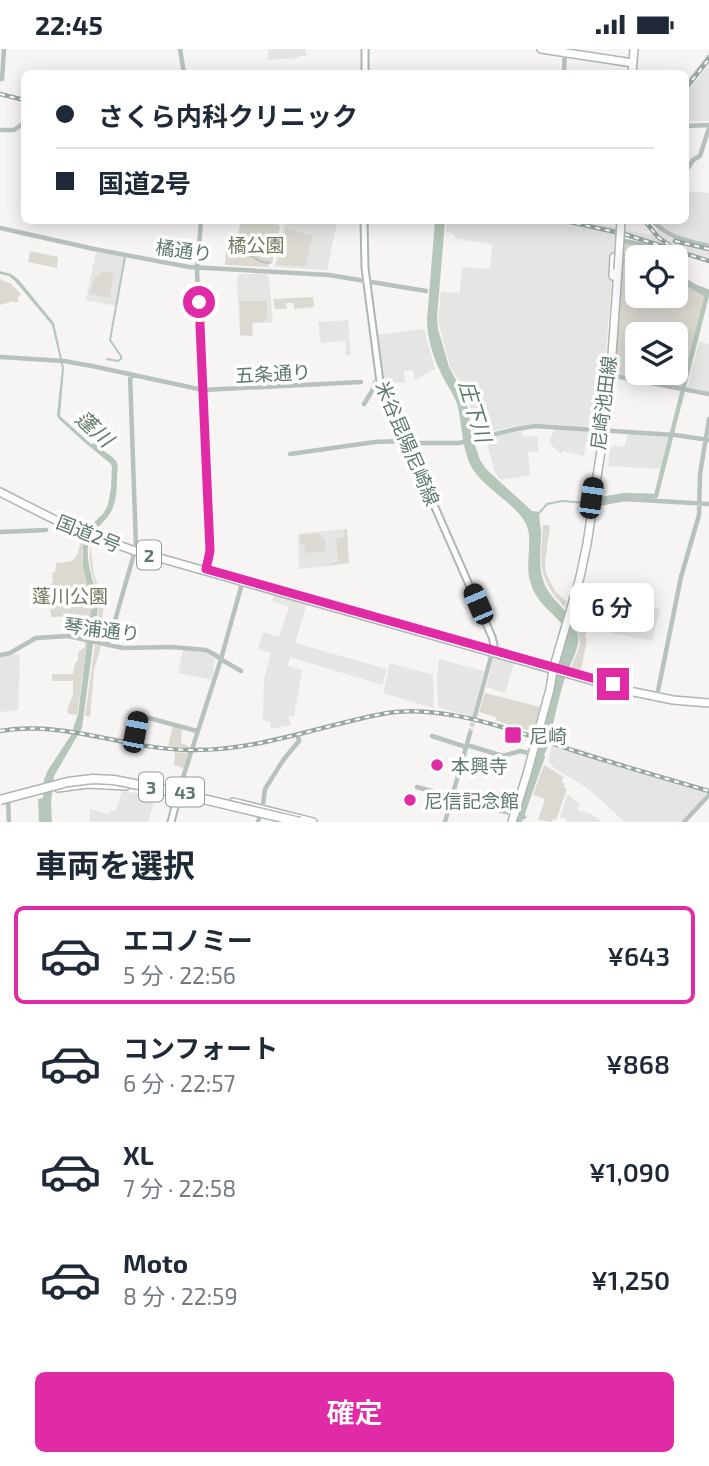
<!DOCTYPE html>
<html lang="ja">
<meta charset="utf-8">
<style>
body{margin:0;font-family:"Exo 2","Noto Sans JP",sans-serif;background:#f2f2f3;color:#1f2937;height:100vh;display:flex;flex-direction:column;font-size:26px;white-space:nowrap}
*{box-sizing:border-box;margin:0}
p{font-size:23px;color:#747a83}
.icon{flex:none;width:38px;height:38px;fill:none;stroke:currentColor;stroke-width:2;stroke-linecap:round;stroke-linejoin:round}
.map{position:relative;height:773px;overflow:hidden}
.panel{display:flex;flex-direction:column;background:#fff;flex:1}
.panel>*{flex:none}
.guide{position:absolute;left:21px;top:21px;width:668px;height:154px;border-radius:10px;box-shadow:0 4px 18px #0003;display:grid;align-content:center;height:154px;padding:0 35px;background:#fff}
.fabs{position:absolute;left:625px;top:196px;display:grid;gap:14px}
.fabs a{display:grid;place-items:center;width:63px;height:63px;border-radius:10px;background:#fff;box-shadow:0 4px 18px #0003;font-size:35px}
.end{position:absolute;width:32px;height:32px;margin:-16px;border:9px solid #e02aa6;background:#fff;box-shadow:0 0 0 4px #fff}
.from{border-radius:50%}
.bubble{position:absolute;height:49px;border-radius:10px;background:#fff;box-shadow:0 4px 18px #0003;font-size:23px;font-weight:600;line-height:49px;text-align:center}
.car{position:absolute;width:21px;height:42px;margin:-21px -10px;border-radius:9px;box-shadow:0 0 5px 2px #0007;background:linear-gradient(#222 24%,#8ab4d8 0 40%,#222 0 76%,#8ab4d8 0 86%,#222 0)}
.guide b{display:flex;align-items:center;gap:24px;height:66px;font-size:26px}
.guide b+b{border-top:2px solid #e0e1e3}
.guide i{width:18px;height:18px;background:#1f2937}
ul{padding:0;list-style:none}
li{display:flex;align-items:center;gap:21px;height:98px;margin:0 14px 10px;padding:0 21px;border:4px solid transparent;border-radius:10px}
li div{flex:1}
li b{display:block;font-size:26px}
li em{font-style:normal;font-weight:600}
li.selected{border-color:#e02aa6}
li>.icon{width:63px;height:63px;stroke-width:1.5}
h2{padding:0 35px;font-size:32px;line-height:84px}
.cta{display:flex;gap:14px;margin-top:auto;padding:14px 35px}
.cta a{flex:1;height:80px;border-radius:10px;background:#e02aa6;color:#fff;font-size:28px;font-weight:600;line-height:80px;text-align:center}
.status{display:flex;justify-content:space-between;align-items:center;height:49px;padding:0 35px;background:#fff;direction:ltr}
.status svg{height:19px;fill:currentColor}
.map>svg:first-child{display:block}
</style>
<div class="status"><b>22:45</b><svg viewBox="0 0 49 12"><path d="M0 12V9h3v3zM5 12V6h3v6zM10 12V3h3v9zM15 12V0h3v12zM26 1h20v11H26zM47 4h2v5h-2z"/></svg></div>
<div class="map">
<svg width="709" height="773" viewBox="0 0 709 773">
<rect width="100%" height="100%" fill="#f7f4f4"/>
<path fill="#e5e5e3" d="M269,0H305L306,7H299L298,9L267,11Z
M709,15V72H686V45Z
M686,142L709,144V197L674,188L653,172H686Z
M285,172H331V173H337L327,221L274,218Z
M447,172H586L651,186L658,181L668,188L676,192L709,199V212L615,185L604,331L599,377L597,378L537,375L515,377L475,387L469,352L463,338L450,318L438,272L441,243L460,244L462,218L490,220L492,195L457,190L452,184L446,183Z
M96,203L125,208L116,257L86,251Z
M238,225H267L269,230L273,274H253V287H240L237,236Z
M348,271L351,306H346L345,292L321,294L318,273Z
M424,280L435,320L415,331L413,321L404,322L405,334L388,333L382,326L377,286Z
M699,293L709,295V343L688,338Z
M554,380L593,383L592,394H586L584,407L563,402L561,405L549,394Z
M521,381L523,388L537,387L539,402L528,403L530,426L501,431L495,424L486,390Z
M628,385L670,387L662,420L608,417L610,397L613,400L614,396L624,398Z
M344,480L345,488L336,489L338,512L330,514V517L299,520L298,485Z
M275,545L307,554L295,594L387,620L382,636L290,608L288,617L302,621L294,667L288,668L291,676L271,680L270,673L263,671L264,630L271,604L258,600L263,583L279,588L289,558L272,552Z
M607,546L660,560L652,592L612,584L597,579Z
M183,601L204,603L215,607L212,631L178,624Z
M15,605L20,606L18,661L0,663V608Z
M496,608L514,614L505,644L486,638L494,609Z
M439,610L484,622L472,668L438,658L437,627Z
M390,614L433,626L434,659L383,644Z
M554,691L575,701L709,742L681,773H625L592,743L578,733L555,720L550,714L549,706Z
M122,742L156,747L148,773H90V760L108,765L111,762L116,761Z
M569,746L580,756L577,761L592,765L602,773H567V770L560,768L567,747Z"/>
<path fill="#dcd9d3" fill-rule="evenodd" d="M241,172H259L279,176L280,178L272,215H269L268,218L225,216L226,194H236Z
M286,180L313,187L305,217L277,216Z
M625,193L651,199L660,208H637V247H676V228L686,235L707,245L684,338L625,327C616,325 615,324 614,314H617L615,312L623,197ZM637,285H676V324H637Z
M30,202L58,208L57,219L28,213Z
M101,222L112,224L113,226L110,249L90,244L95,227H100Z
M0,230L11,235L20,244L21,246L17,249L19,252L15,254L14,252L0,256Z
M313,248L314,258L294,260V254H286L287,260H275L273,250Z
M240,252H267V270L265,272L252,274V286H240Z
M543,476H548L550,478L545,513L546,524L555,542L566,552L565,558C536,529 541,514 543,476Z
M344,480H347L349,514L330,517V514L338,512L336,489L344,488Z
M320,484L321,489H324L326,502L306,504L304,495H301L300,486Z
M82,489L84,490C79,512 88,528 91,550C93,562 89,576 88,589L82,578L87,570L86,567L51,568L49,535L53,534L52,524L55,523L56,514C80,513 75,509 82,489Z
M92,493L91,503L94,525L104,555L100,590L99,591L94,590C96,577 100,563 98,550C96,530 85,514 92,493Z
M617,550L646,558L645,561H647L643,579L610,569Z
M577,576H581L588,578L585,588L587,590L582,617L579,622L571,619L580,596Z
M85,593H87L77,666L69,665L67,662L73,645V632H52V625H73L75,615L78,611V603L85,598Z
M95,595L101,597L94,621L90,668L85,667Z
M485,644L540,658L533,683L497,672L495,668L479,663Z
M173,676L182,678L181,694L190,698V702L184,719L174,716L175,703L186,704V699L168,697Z
M544,716L564,728L561,733L565,735L564,739L567,740L556,771L553,770L552,773L538,771L545,750L533,746Z"/>
<path fill="#b5c7bb" d="M435,172H445L437,268L438,280L449,318L466,350L474,393L480,411L486,420L532,462L540,463C538,469 541,476 541,484C541,506 536,527 551,546C561,559 575,569 578,586C580,602 568,617 564,632C557,654 553,678 547,700L544,706L545,708L522,773H514L516,761L537,706L536,703L538,702L556,629V626L568,583C554,562 535,556 529,528C526,512 533,489 526,475C518,457 486,440 474,422C461,402 463,377 457,355C453,343 445,334 440,322C433,308 427,287 427,271Z
M0,222L11,225L18,230L54,274L64,319L60,367L91,395L96,394C101,402 111,405 116,412C119,416 117,424 117,429C117,441 116,456 109,466C100,478 91,481 88,498C86,519 97,537 98,558L82,679L54,727L51,754L52,773H39L38,750L43,749L44,731L48,721L71,686L78,665L92,554L83,517V497L90,477L103,465L108,456L111,439L112,418L111,415L83,392L58,369L57,365L62,319L52,276L15,232L9,227L0,225Z"/>
<g fill="none" stroke-linecap="round" stroke-linejoin="round">
<path stroke="#b5c7bb" stroke-width="2" d="M248,206L263,213L269,214
M107,310L118,312L121,310V307L110,291L125,208
M540,463L547,455L562,452L587,454"/>
<path stroke="#b5c7bb" stroke-width="4.5" d="M669,201V208
M597,451L625,446L656,447L707,246L676,229"/>
<path stroke="#d1d5d2" stroke-width="4.5" stroke-dasharray="4.5 2" stroke-linecap="butt" d="M470,684L474,670"/>
<g stroke="#abb7b1" stroke-width="9">
<path id="secondary" d="M365,24V0
M364,172L365,219L380,333L492,588L494,596L492,604
M171,773L179,742"/>
</g>
<g stroke="#adb7b2" stroke-width="10">
<path id="primary" d="M541,0L633,14
M632,24L634,0
M613,227L614,208L621,209
M512,773L527,725L550,640L553,621L580,528L587,495L609,348L618,221"/>
</g>
<g stroke="#adb6b2" stroke-width="10">
<path id="trunk" d="M0,443L69,478L135,502L629,642L673,651L709,654
M58,739L88,735L126,737
M233,753L313,773"/>
</g>
<path stroke="#b8c2bd" stroke-width="4.5" d="M180,0L184,24
M564,24L565,0
M0,30H2L4,0
M686,37L709,8
M686,77L709,76
M0,81H14L24,74
M686,122L693,111L700,107L709,79
M201,172L197,221L210,502L207,520
M653,172C668,189 687,192 709,197
M0,179L94,200L189,218L329,226L426,242
M624,192C639,195 653,195 662,208
M676,226L694,237L709,243
M0,308L64,312L92,317L203,341L361,333
M609,326L709,345
M364,355L372,342L375,333
M290,405L375,393L403,392L411,394H459L516,380L535,377L675,386L709,391
M592,456L625,450L709,455
M0,483L46,481
M108,596L136,498L130,325
M0,606L10,604L36,589L68,587L123,599L171,598L206,601L214,605L222,611L241,622
M657,647L681,528L699,466L700,425L709,370
M474,670L492,604
M432,687L466,698
M132,696L138,666L197,682
M467,696L503,707L520,702L532,705
M417,738L524,768
M179,741L221,610L243,531
M8,753L9,773
M258,773L263,755L265,740L284,710L299,692L298,687
M445,773L470,684
M684,773L709,746"/>
<use href="#secondary" stroke="#fff" stroke-width="5"/>
<use href="#primary" stroke="#fff" stroke-width="7"/>
<use href="#trunk" stroke="#fff" stroke-width="7"/>
<g stroke="#99a7a1" stroke-width="4.5">
<path id="rail" d="M686,39L709,10
M0,45L24,51
M566,172L624,185L709,212
M645,172L658,188L669,196
M675,192L709,200
M0,682C67,671 126,701 192,701C258,702 322,676 387,664C447,655 518,683 575,702C619,716 664,729 709,742"/>
</g>
<use href="#rail" stroke="#fff" stroke-width="2" stroke-dasharray="5" stroke-linecap="butt"/>
<g stroke="#adb7b2" stroke-width="10" stroke-linecap="butt">
<path id="primary-bridge" d="M618,221L621,172"/>
</g>
<g stroke="#adb6b2" stroke-width="11" stroke-linecap="butt">
<path id="motorway-bridge" d="M0,751L68,733L93,730L114,731L174,743L300,773"/>
</g>
<use href="#primary-bridge" stroke="#fff" stroke-width="7"/>
<use href="#motorway-bridge" stroke="#fff" stroke-width="8"/>
</g>
<g fill="none" stroke-linecap="round" stroke-linejoin="round">
<path stroke="#e02aa6" stroke-width="9" d="M199,253L210,502L206,520L613,635"/>
</g>
<g fill="#e02aa6" stroke="#fff" stroke-width="2.5">
<rect x="504" y="677" width="18" height="18" rx="3.5"/>
<circle cx="437" cy="716" r="7"/>
<circle cx="410" cy="751" r="7"/>
</g>
<g text-anchor="middle" dominant-baseline="central" stroke-width="7" stroke-linejoin="round" paint-order="stroke">
<g fill="#fff" stroke="#8ea098" stroke-width="2">
<rect x="137" y="491.5" width="24" height="29" rx="5"/>
<rect x="139" y="723.5" width="24" height="29" rx="5"/>
<rect x="166" y="728.5" width="38" height="29" rx="5"/>
</g>
<g font-size="18" font-weight="bold" fill="#5e786c">
<text x="149" y="506">2</text>
<text x="151" y="738">3</text>
<text x="185" y="743">43</text>
</g>
<g font-size="19" fill="#777461" stroke="#fff">
<text x="256" y="195">橘公園</text>
<text x="70" y="546">蓬川公園</text>
</g>
<g font-size="19" fill="#5e786c" stroke="#fff">
<text transform="translate(184 201) rotate(8)">橘通り</text>
<text transform="translate(273 324) rotate(-3)">五条通り</text>
<text transform="translate(603 354) rotate(-83)">尼崎池田線</text>
<text transform="translate(408 394) rotate(67)">米谷昆陽尼崎線</text>
<text transform="translate(89 484) rotate(22)">国道2号</text>
<text transform="translate(102 580) rotate(7)">琴浦通り</text>
</g>
<g font-size="19" fill="#5e786c" stroke="#fff" text-anchor="start">
<text x="529" y="686">尼崎</text>
<text x="451" y="716">本興寺</text>
<text x="424" y="751">尼信記念館</text>
</g>
<g font-size="21" font-style="italic" fill="#5d7967" stroke="#fff">
<text transform="translate(476 362) rotate(73)">庄下川</text>
<text transform="translate(95 379) rotate(42)">蓬川</text>
</g>
</g>
</svg>
<div class="fabs">
<a><svg class="icon" aria-label="locate" viewBox="0 0 24 24"><circle cx="12" cy="12" r="6"/><path d="M12 2v4M12 18v4M2 12h4M18 12h4"/></svg></a>
<a><svg class="icon" aria-label="layers" viewBox="0 0 24 24"><path d="M12 4l9 5-9 5-9-5zM3 14l9 5 9-5"/></svg></a>
</div>
<i class="end from" style="left:199px;top:253px"></i>
<i class="end" style="left:613px;top:635px"></i>
<div class="bubble" style="left:570px;top:534px;width:84px">6 分</div>
<i class="car" style="left:591px;top:449px;rotate:8deg"></i>
<i class="car" style="left:478px;top:555px;rotate:337deg"></i>
<i class="car" style="left:135px;top:683px;rotate:11deg"></i>
<div class="guide">
<b><i class="from"></i>さくら内科クリニック</b>
<b><i></i>国道2号</b>
</div>
</div>
<section class="panel">
<h2>車両を選択</h2>
<ul>
<li class="selected"><svg class="icon" aria-label="car" viewBox="0 0 24 24"><path d="M5 17H2v-5l4-1 3-4h7l3 4 3 1v5h-3M9 17h6M6 11h13"/><circle cx="7" cy="17" r="2"/><circle cx="17" cy="17" r="2"/></svg><div><b>エコノミー</b><p>5 分 · 22:56</p></div><em>¥643</em></li>
<li><svg class="icon" aria-label="car" viewBox="0 0 24 24"><path d="M5 17H2v-5l4-1 3-4h7l3 4 3 1v5h-3M9 17h6M6 11h13"/><circle cx="7" cy="17" r="2"/><circle cx="17" cy="17" r="2"/></svg><div><b>コンフォート</b><p>6 分 · 22:57</p></div><em>¥868</em></li>
<li><svg class="icon" aria-label="car" viewBox="0 0 24 24"><path d="M5 17H2v-5l4-1 3-4h7l3 4 3 1v5h-3M9 17h6M6 11h13"/><circle cx="7" cy="17" r="2"/><circle cx="17" cy="17" r="2"/></svg><div><b>XL</b><p>7 分 · 22:58</p></div><em>¥1,090</em></li>
<li><svg class="icon" aria-label="car" viewBox="0 0 24 24"><path d="M5 17H2v-5l4-1 3-4h7l3 4 3 1v5h-3M9 17h6M6 11h13"/><circle cx="7" cy="17" r="2"/><circle cx="17" cy="17" r="2"/></svg><div><b>Moto</b><p>8 分 · 22:59</p></div><em>¥1,250</em></li>
</ul>
<div class="cta"><a>確定</a></div>
</section>
